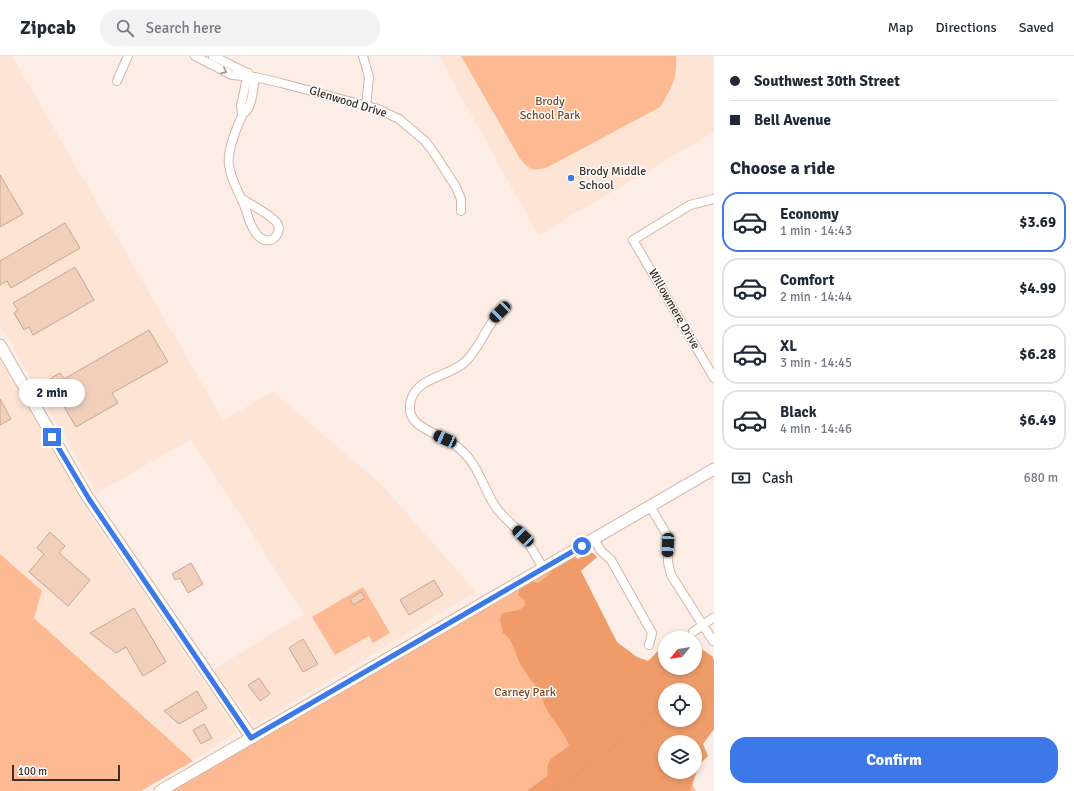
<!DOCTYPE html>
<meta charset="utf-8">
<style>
body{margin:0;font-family:Signika,sans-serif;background:#f2f2f3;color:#1f2937;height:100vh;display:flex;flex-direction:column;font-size:15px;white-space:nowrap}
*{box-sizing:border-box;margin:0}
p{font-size:13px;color:#747a83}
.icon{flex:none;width:22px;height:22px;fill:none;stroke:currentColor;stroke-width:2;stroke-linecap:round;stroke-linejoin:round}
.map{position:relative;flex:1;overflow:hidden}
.sheet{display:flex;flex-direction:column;background:#fff;width:360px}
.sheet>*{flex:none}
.top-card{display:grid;align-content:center;height:88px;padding:0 16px;background:#fff}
.needle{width:26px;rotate:240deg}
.tools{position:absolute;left:658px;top:575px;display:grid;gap:8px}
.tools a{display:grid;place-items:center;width:44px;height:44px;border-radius:50%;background:#fff;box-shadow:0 2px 6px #0003;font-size:20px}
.scale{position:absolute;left:12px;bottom:10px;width:108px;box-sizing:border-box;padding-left:4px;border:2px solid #3d3028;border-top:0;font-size:11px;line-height:14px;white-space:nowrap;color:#3d3028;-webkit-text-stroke:3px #fff;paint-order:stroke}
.end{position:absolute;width:18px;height:18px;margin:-9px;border:5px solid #3c78e7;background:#fff;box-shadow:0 0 0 2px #fff}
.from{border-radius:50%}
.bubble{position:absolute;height:28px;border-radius:14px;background:#fff;box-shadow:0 2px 6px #0003;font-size:13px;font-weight:700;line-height:28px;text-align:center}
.car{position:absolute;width:12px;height:24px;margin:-12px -6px;border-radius:5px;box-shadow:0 0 3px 1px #0007;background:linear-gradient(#222 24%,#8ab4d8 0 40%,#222 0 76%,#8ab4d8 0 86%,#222 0)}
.top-card b{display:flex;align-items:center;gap:14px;height:38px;font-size:15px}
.top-card b+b{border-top:1px solid #e0e1e3}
.top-card i{width:10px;height:10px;background:#1f2937}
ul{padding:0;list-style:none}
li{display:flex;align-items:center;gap:12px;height:60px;margin:0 8px 6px;padding:0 8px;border:2px solid #e0e1e3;border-radius:16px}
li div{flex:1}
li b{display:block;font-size:15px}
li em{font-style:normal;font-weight:700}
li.current{border-color:#3c78e7}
li>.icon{width:36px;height:36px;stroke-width:1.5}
h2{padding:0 16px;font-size:18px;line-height:48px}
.pay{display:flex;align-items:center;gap:10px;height:44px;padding:0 16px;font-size:15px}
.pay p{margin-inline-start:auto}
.primary-button{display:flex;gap:8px;margin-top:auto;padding:8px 16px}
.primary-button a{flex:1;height:46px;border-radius:16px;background:#3c78e7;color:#fff;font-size:16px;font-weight:700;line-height:46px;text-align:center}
header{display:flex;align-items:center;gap:24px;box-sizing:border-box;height:56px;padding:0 20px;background:#fff;border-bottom:1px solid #e0e1e3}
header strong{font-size:19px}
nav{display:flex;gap:22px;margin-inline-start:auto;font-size:14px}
.search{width:280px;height:36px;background:#f2f2f3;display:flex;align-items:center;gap:10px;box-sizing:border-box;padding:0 14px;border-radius:16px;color:#747a83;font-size:15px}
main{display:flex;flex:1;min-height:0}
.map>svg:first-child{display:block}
</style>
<header>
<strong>Zipcab</strong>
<div class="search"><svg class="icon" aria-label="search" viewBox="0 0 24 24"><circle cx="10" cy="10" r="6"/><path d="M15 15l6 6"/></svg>Search here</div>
<nav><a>Map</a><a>Directions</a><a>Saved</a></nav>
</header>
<main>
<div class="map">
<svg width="714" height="735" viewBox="0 0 714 735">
<rect width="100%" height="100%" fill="#fcede6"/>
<path fill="#fde4d5" d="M0,0H12L223,364L273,336L380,427L476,536L255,669L213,614L304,558L191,383L97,437L0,269Z
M439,0H714V76L538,179Z
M0,303L85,451L237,676L193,705L34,562L42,535L0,498Z"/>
<path fill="#fdb991" d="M461,0H676C678,22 671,33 660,51L548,111C532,116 529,114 519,101Z
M0,498L42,535L34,562L193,705L141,735H0Z
M560,502L665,686V716H685L696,735H166Z
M363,531L390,577L373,587L369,580L335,599L312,561Z"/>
<path fill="#f09c6a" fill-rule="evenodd" d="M587,497H593L597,501L581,515L617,586L637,601L648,605L661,592H665V612H695V589L712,600L714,604V673L703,688L708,700L699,709L690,735H527L548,719C544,700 558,701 569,689C563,674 551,663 544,648C542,643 541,637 538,633C533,628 521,610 518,603C514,593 513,584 503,577L500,564L502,557L519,554L526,549L524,544L518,539L520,530L529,525L539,527L550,517L552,512L573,500L578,503ZM665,634H695V664H665ZM665,686H695V716H665Z"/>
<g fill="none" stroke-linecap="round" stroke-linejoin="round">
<path stroke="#ec9967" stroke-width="2" d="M695,640L714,636
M554,735L644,667L656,651L665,645"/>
</g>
<path fill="#f1cfbb" stroke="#c7a794" d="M0,119L23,158L0,171Z
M65,167L80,192L11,232L7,225L0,229V205Z
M75,211L94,244L33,279L29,271L24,274L14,257L18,254L13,247Z
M149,274L168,306L112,337L118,347L76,371L58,340L60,339L51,322L60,317L64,323Z
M0,343L11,363L0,369Z
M50,476L65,490L59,497L90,524L68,550L29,516L44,498L37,492Z
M191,507L203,528L188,537L180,522L175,524L172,518Z
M434,524L443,539L409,559L400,544Z
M361,536L365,542L353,549L350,543Z
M134,552L166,606L143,620L126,591L116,597L90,577Z
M303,583L318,608L303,616L289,592Z
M259,622L270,638L260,645L248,629Z
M197,635L207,652L179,668L164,655Z
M204,668L212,682L201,688L193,674Z"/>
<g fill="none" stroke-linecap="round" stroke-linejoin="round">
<g stroke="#d6b5a2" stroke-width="10">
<path id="street" d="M195,0L232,19L255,21L281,27L378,53L399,63L425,85L432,94L456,131L461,143V155
M213,0L249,18
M363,0L369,21L366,50
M117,25L128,0
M242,58L241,50L248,17
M242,143C250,148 273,160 277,167C282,175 275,186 265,184C255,182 248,163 246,154C241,139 231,126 229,109C227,96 236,72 242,60C243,57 246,56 248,53C253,45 253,30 255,21
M714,143L690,149L633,184L714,322
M507,251C485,267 483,289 465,306C450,320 420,321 412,341C402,367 428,374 445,383C451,386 457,390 462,395C479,410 483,432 495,450C503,462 515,470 524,481C531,490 537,502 543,512
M650,450L667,479L668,506L671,519L713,585
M594,483L601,495L611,504L652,577L649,589
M693,576L714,561"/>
</g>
<g stroke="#d6b5a2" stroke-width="13">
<path id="secondary" d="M0,289L85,437L251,681
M160,735L714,413"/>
</g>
<use href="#street" stroke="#fff" stroke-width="8"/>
<use href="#secondary" stroke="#fff" stroke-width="11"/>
</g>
<defs><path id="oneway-chevron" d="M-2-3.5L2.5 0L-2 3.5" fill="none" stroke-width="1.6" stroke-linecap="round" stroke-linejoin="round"/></defs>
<use stroke="#9e9894" href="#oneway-chevron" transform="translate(224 15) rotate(26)"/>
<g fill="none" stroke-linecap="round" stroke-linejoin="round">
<path stroke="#3c78e7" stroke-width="5" d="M52,381L89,443L251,682L582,490"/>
</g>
<circle fill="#3c78e7" stroke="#fff" stroke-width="1.5" cx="571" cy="122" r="4"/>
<g text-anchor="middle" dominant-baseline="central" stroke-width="3" stroke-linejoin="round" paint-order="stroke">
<g font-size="12" fill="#7c4622" stroke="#fff">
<text x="550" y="45">Brody<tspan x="550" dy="14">School Park</tspan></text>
<text x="525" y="636">Carney Park</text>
</g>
<g font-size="12" fill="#3d3028" stroke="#fff">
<text transform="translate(348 46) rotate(17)">Glenwood Drive</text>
<text transform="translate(674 253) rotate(60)">Willowmere Drive</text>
</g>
<g font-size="12" fill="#3d3028" stroke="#fff" text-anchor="start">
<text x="579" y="115">Brody Middle<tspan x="579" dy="14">School</tspan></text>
</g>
</g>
</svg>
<div class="tools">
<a><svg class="needle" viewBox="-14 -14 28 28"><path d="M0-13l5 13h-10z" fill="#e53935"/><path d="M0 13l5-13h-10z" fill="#747a83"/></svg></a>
<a><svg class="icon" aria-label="locate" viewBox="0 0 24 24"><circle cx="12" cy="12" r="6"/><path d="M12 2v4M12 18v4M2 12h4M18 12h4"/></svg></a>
<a><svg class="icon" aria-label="layers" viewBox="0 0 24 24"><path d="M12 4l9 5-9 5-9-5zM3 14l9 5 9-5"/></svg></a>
</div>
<div class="scale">100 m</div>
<i class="end from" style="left:582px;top:490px"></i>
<i class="end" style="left:52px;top:381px"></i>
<div class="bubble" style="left:19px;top:323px;width:66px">2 min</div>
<i class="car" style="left:500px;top:256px;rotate:225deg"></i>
<i class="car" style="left:445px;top:383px;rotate:294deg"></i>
<i class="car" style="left:523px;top:480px;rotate:314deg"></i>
<i class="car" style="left:668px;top:489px;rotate:183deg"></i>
</div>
<section class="sheet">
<div class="top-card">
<b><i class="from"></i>Southwest 30th Street</b>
<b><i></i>Bell Avenue</b>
</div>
<h2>Choose a ride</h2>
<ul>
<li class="current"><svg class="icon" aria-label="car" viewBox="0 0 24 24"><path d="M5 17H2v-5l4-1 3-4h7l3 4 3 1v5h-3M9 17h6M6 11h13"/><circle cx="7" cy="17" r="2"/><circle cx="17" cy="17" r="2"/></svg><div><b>Economy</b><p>1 min · 14:43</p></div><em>$3.69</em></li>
<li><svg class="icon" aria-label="car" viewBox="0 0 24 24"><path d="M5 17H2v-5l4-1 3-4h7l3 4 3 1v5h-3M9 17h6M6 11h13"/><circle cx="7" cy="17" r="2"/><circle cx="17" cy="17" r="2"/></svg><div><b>Comfort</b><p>2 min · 14:44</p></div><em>$4.99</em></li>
<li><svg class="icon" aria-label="car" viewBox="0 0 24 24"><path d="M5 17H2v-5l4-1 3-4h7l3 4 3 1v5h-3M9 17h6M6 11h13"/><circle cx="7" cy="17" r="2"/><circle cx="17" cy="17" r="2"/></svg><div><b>XL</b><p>3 min · 14:45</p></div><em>$6.28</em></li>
<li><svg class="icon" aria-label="car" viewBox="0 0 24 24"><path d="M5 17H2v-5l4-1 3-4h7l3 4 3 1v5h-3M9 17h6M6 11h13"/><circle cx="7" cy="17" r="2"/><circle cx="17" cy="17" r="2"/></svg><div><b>Black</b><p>4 min · 14:46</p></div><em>$6.49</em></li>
</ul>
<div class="pay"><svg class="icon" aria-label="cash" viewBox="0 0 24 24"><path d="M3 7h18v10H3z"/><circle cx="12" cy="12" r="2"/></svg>Cash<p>680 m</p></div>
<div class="primary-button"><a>Confirm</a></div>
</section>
</main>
